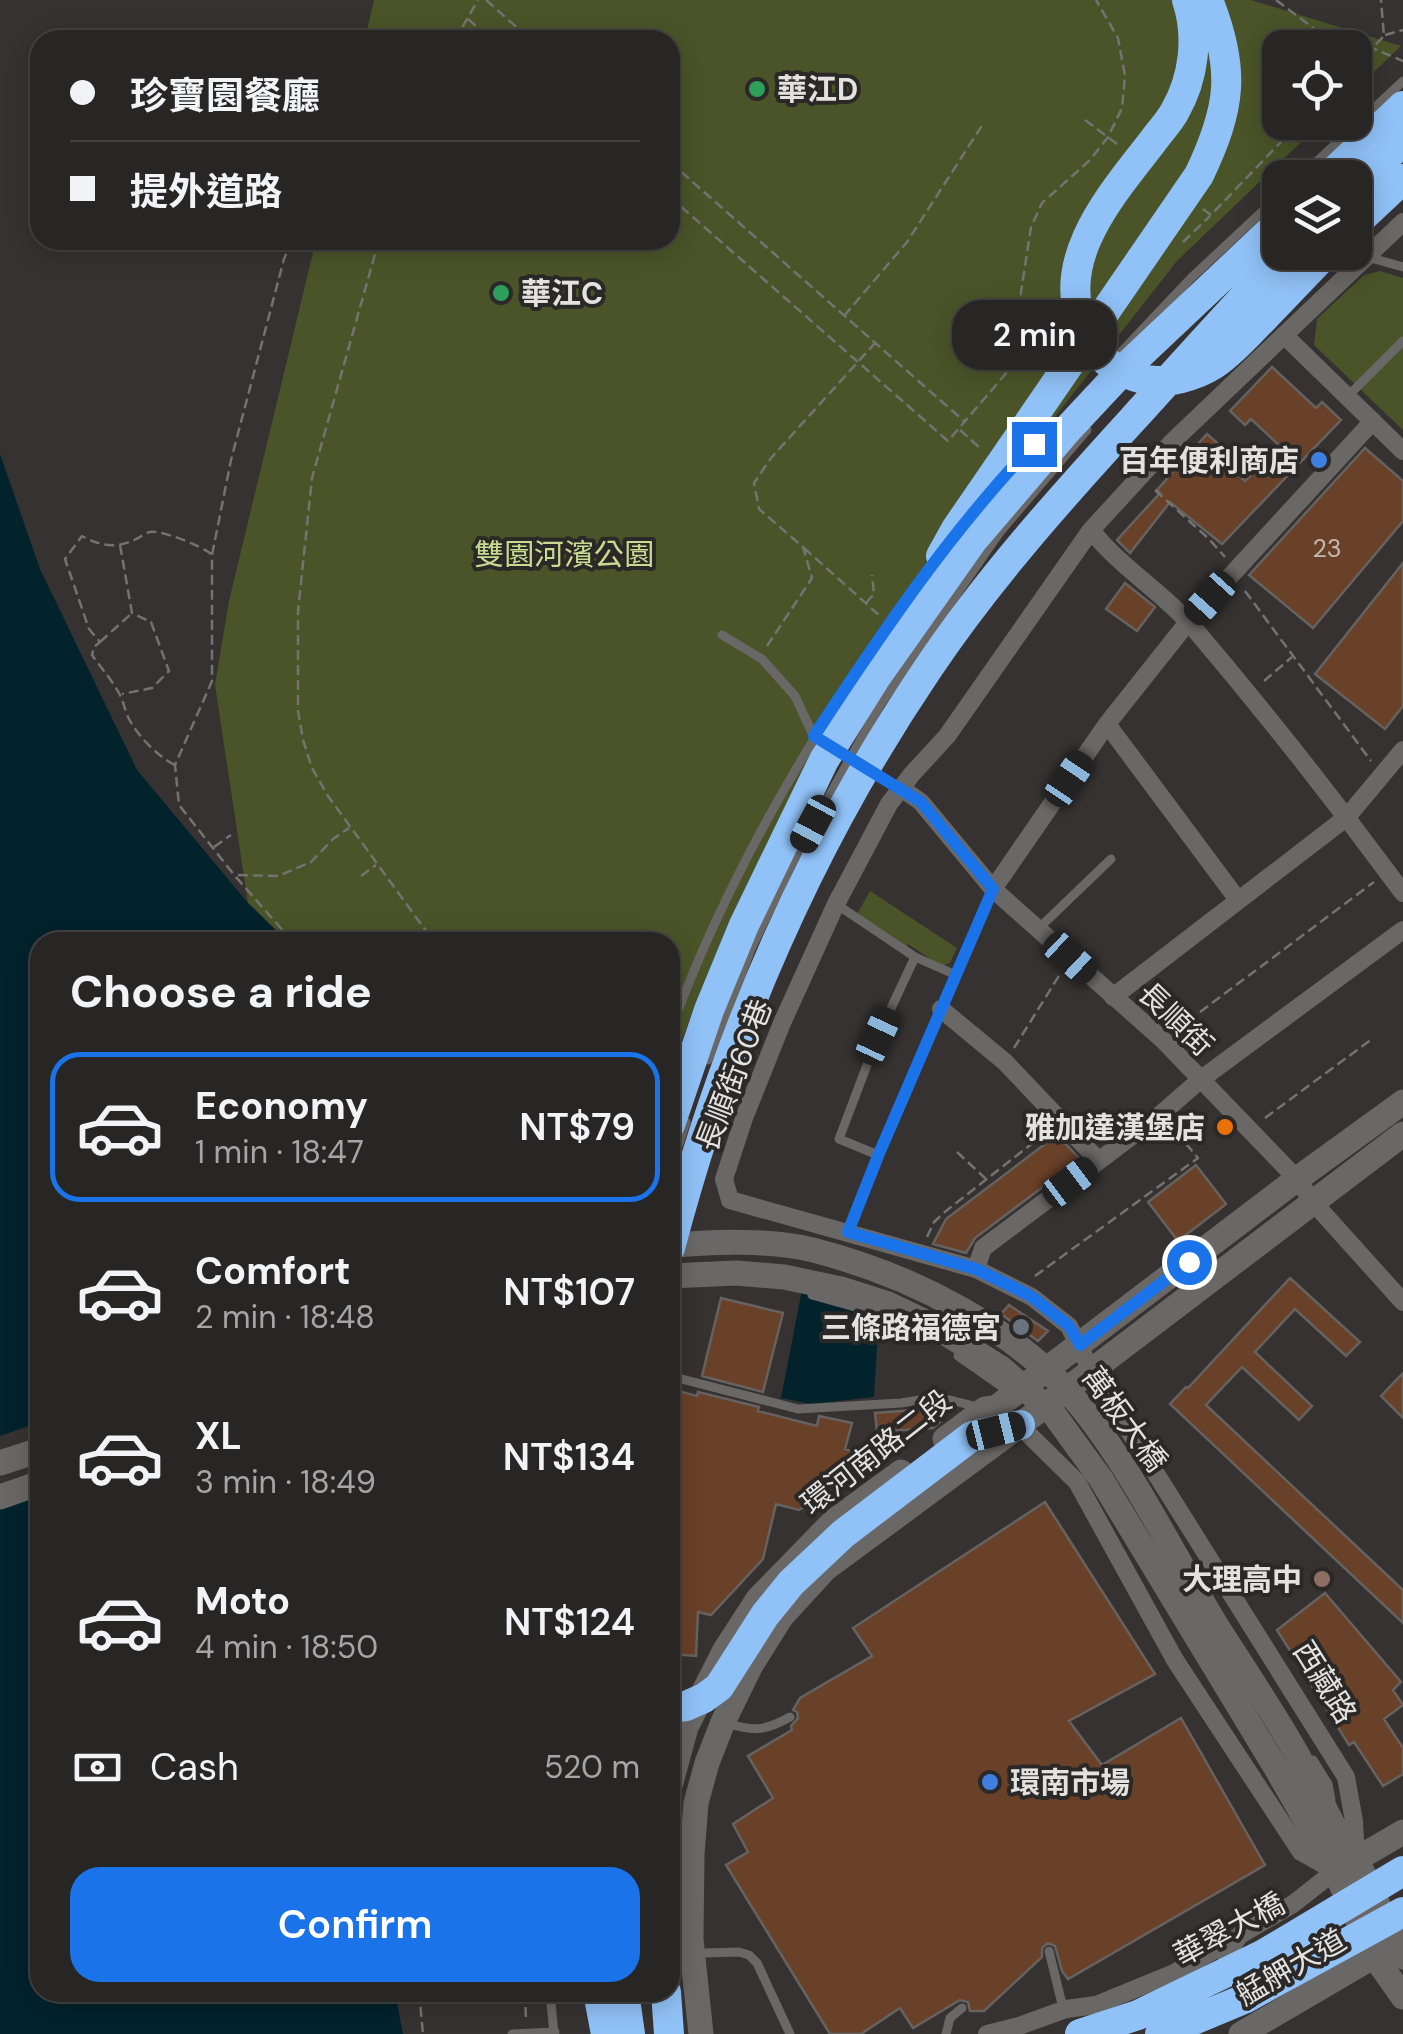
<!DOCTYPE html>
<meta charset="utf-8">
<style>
body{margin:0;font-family:"DM Sans","Noto Sans TC",sans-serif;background:#302e2d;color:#f1f3f6;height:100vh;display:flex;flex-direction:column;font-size:38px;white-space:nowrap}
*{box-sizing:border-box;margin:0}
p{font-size:32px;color:#a5a5a7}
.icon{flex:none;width:55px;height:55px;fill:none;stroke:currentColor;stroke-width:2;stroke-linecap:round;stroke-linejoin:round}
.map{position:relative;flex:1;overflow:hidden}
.details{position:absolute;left:30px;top:932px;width:650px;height:1070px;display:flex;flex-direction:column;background:#282625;border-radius:30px;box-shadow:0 5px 25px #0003,0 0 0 2px #444342}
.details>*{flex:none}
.banner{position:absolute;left:30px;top:30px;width:650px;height:220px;border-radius:30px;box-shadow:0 5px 25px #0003,0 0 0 2px #444342;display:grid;align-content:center;height:220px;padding:0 40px;background:#282625}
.fabs{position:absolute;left:1262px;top:30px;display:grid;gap:20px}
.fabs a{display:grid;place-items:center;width:110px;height:110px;border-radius:20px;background:#282625;box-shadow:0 5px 25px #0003,0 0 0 2px #444342;font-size:50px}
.end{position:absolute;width:45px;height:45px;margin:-22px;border:12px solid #1a73e8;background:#fff;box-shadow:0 0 0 5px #fff}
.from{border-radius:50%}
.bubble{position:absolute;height:70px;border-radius:30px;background:#282625;box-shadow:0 5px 25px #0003,0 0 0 2px #444342;font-size:32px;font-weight:600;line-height:70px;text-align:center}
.car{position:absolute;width:30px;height:60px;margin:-30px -15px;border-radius:12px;box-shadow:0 0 8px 2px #0007;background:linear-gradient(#222 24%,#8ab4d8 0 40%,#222 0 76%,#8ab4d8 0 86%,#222 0)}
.banner b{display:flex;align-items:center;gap:35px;height:95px;font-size:38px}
.banner b+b{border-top:2px solid #444342}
.banner i{width:25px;height:25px;background:#f1f3f6}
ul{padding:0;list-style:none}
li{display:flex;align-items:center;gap:30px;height:150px;margin:0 20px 15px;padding:0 20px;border:5px solid transparent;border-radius:30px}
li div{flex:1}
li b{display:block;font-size:38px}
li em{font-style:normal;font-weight:600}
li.active{border-color:#1a73e8}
li>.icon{width:90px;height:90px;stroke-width:1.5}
h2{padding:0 40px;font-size:45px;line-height:120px}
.pay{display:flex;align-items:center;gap:25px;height:110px;padding:0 40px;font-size:38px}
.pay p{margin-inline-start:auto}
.button{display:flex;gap:20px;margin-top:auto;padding:20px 40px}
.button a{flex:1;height:115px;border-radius:30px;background:#1a73e8;color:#fff;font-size:40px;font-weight:600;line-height:115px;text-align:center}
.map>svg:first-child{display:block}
</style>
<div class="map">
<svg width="1403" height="2034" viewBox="0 0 1403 2034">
<rect width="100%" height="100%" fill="#353231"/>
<path fill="#4a5428" d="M374,0H1251L1401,46L1355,90V48H1280V122L1321,123L1177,261L855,672L692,1013L670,1073V942H288L248,903L215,685L229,601L316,240H670V40H365Z
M1380,271L1403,278V430L1314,345L1317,319L1364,275Z
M870,891L957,948L950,963L941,966L908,944L905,948L856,916Z"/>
<path fill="#02222c" d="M0,454L40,569L137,770L248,903L288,942H40V1992L395,1993L403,2034H0Z
M802,1290L879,1313L874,1397L811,1404L781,1398Z"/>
<path fill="#353231" d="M40,1422V1496L0,1509V1436Z"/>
<path fill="#694028" stroke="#656260" stroke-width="2.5" d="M1272,367L1316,408L1322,402L1341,420L1222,544L1170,502L1130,553L1117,540L1160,493L1157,490L1207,434L1224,449L1217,456L1245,481L1259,467L1261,469L1281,447L1251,419L1245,425L1230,411Z
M1365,448L1403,481V521L1313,628L1249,575Z
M1403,563V706L1385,729L1315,674Z
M1125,583L1155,607L1137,631L1106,609Z
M1057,1135L1080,1159L975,1238L966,1253L933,1244L946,1219Z
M1196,1165L1226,1204L1178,1241L1148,1202Z
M1290,1278L1360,1342L1346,1356L1295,1309L1255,1352L1312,1406L1299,1420L1242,1367L1206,1405L1403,1590V1623L1170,1404L1186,1387L1188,1388Z
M721,1298L783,1313L763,1392L702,1376Z
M1009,1305L1048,1331L1038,1341L1001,1314Z
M1403,1373V1418L1381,1396Z
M670,1389L697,1396L698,1392L759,1407L758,1411L817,1426L819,1416L852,1423L845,1449L860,1454L856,1472L845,1469L842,1481L830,1477L827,1493L799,1510L776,1504L763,1559L711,1615L698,1612L696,1656L670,1654Z
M939,1408L940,1422L933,1428L877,1432L875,1413Z
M1045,1502L1155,1674L1069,1721L1102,1765L1181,1718L1265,1865L1068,1979L1062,1971L1055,1946L1048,1943L1042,1948V1957L984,2011H970L968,2002L960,2000L913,2028L900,2008L861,2034H830L726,1865L748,1852L733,1824L773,1798L748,1756L792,1730L791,1726L798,1718L797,1712L793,1710L800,1698L872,1656L853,1628Z
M1325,1593L1401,1682L1393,1690L1403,1705L1384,1719L1403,1748V1774L1383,1786L1354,1742L1349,1745L1277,1630Z"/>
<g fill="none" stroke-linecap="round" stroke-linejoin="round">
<path stroke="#757372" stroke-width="2.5" stroke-dasharray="10 5" stroke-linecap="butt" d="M486,0L531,40
M1276,0L1324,36L1372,48L1403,61
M468,19L492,40
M1385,35L1403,30
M455,40L478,0
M1355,66L1384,36L1381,0
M1085,120L1117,144
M670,162L965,422
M670,197L948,441L1008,371L1020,342L1021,292L1031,227L1042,203L1090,160L1108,137L1122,108L1125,76L1118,38L1096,0
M1203,209L1211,215L1300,122
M292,240L284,259L231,460L212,555V681L175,765L179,805L235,876L293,942
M379,240L312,478L298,611V711L303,740L312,768L328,796L434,942
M1183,242L1210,216
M844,316L907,242L983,124
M1009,370L1044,357
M960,430L980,448
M1155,490L1209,539L1225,557
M120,545L132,613L151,622L169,671L152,688L122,694
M804,548L880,616
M1245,591L1371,761
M866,603L874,594L872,575
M100,642L131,614
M767,646L812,578L803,547L759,509L754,483L771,458L875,343
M1264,681L1292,657
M175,765C158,757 138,736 129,719C125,711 124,703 120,695C112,680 102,669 92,655L94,647L100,642L89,629L65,559L82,536C100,546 117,549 136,539C139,538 147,532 150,532C162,530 202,546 211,554
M214,847L231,835
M238,875L278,876L311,862L333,839L349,828
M361,876L376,865
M1176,1030L1374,882
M1014,1048L1060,974
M1265,1118L1372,1039
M957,1152L986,1179
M927,1237L934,1222L946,1211L1048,1131
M1035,1276L1198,1158L1172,1127
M419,1992L423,2034
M525,1992L526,2021"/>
<path stroke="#6a6866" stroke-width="9" d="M1299,178L1403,81
M1367,257L1403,267
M1122,351L1191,278L1280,195
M1347,397L1403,341
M1022,456L1053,424
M722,635L762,659L795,696L814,737
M873,771L901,788
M836,904L915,957L956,975
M1038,929L1111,859
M670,1032C716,905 782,785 856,673C881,635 906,596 935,560
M708,1060L751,949L795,857L880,705L1000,532L1087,430
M878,1155L839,1139L878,1036L915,957
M670,1171L686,1122
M849,1232L878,1155L993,889
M812,1295L869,1311
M958,1356L1011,1393
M670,1376L798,1409L901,1403L938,1397L978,1407
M725,1723C754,1731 763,1732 790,1717
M1313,1760L1328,1784L1331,1800
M1049,1951L1061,2000L1066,2009
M670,1954L739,1952L749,1955L757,1963L790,2034
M550,1992L554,2034
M512,2034L555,2032
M946,2034L950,2018L962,2008"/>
<path stroke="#6a6866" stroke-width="18" d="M1284,335L1403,451
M1091,530C1120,567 1161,591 1192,626C1265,712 1336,802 1403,893
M1107,724L1238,900
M901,788L921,802L993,889L1163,1040L1297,1179L1313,1202L1403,1302
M993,889L1107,724L1188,622L1373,421
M1113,997L1347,817L1403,750
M941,1009L1005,1062L1098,1160
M976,1269L983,1248L1161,1114L1200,1080L1403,930
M1014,1420L1077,1482L1175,1660L1301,1852L1335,1871L1293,1904L1240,1935L1232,1946L1222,1974
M1356,1859L1354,1821L1346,1777L1091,1370L1069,1326L1032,1297L976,1269L730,1200L724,1179L744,1118L782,1023L836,904L889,804L912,774L947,736L1091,530L1171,443L1403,222
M987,2034L1019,2026L1066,2009L1096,2005L1174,1973L1236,1938"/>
<path stroke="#6a6866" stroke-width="25" d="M670,1246C710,1241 775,1240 813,1250C911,1275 1019,1329 1083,1409C1136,1476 1173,1555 1218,1628C1245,1670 1273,1712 1298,1756C1311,1780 1323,1806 1336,1830C1343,1841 1351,1851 1357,1862C1372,1888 1383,1917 1395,1944L1403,1957
M670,1276L736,1273L784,1277L841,1289L888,1304L934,1326L1001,1368L1053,1413L1101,1479L1276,1768L1335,1871L1374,1956L1403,1997
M945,1439L985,1409L997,1407L1297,1179L1403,1102
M0,1463L40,1450
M0,1497L40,1483
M670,1786L686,1727L725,1650L758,1599L834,1521L901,1472
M1343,1867L1403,1832
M701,2034L691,1939L692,1854L696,1803L707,1763L723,1722L751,1665L781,1617L825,1569L1020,1425L1403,1134
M1241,2034L1388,1948"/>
<path stroke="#90c1f7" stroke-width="30" d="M1187,0C1199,36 1194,78 1175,111C1170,121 1160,131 1153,141C1113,193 1051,261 1085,331C1099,361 1115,372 1147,380C1167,384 1196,376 1213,365C1230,354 1244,338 1258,324C1281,300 1304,276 1327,252
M1327,178L1403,106
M1355,184L1403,142
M1355,224L1403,179
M941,556L956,529L1199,175C1231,108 1236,70 1208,0
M670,1125L709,1010L744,925L824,760L876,677L972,541L1066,431L1123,370L1280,222
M670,1248C724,1043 808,846 927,670C987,580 1060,499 1133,419C1184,363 1234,306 1287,252
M670,1708L686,1706L704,1698L719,1687L765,1615L791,1583L843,1534L972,1436L1020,1425
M598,1992L606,2034
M624,1992L630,2034
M666,1992L669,2034
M1080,2034L1138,2015L1264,1954L1403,1871
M1160,2034L1244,1999L1403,1912"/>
</g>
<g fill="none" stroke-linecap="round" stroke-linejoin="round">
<path stroke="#1a73e8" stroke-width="12" d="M1034,444C949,533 881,634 814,736L921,802L993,889L878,1156L848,1232L976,1269L1017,1289L1032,1297L1069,1326L1080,1345L1189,1262"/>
</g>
<g fill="#2e9e5b" stroke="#2b2927" stroke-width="4">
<circle cx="757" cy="89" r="10"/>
<circle cx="501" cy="293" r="10"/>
</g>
<g fill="#3f7fe0" stroke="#2b2927" stroke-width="4">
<circle cx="1319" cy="460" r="10"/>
<circle cx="990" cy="1782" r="10"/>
</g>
<circle fill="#e8710a" stroke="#2b2927" stroke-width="4" cx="1225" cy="1127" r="10"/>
<circle fill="#6b7280" stroke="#2b2927" stroke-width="4" cx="1021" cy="1327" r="10"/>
<circle fill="#8d6e63" stroke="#2b2927" stroke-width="4" cx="1322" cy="1579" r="10"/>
<g text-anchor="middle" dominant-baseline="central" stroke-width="8" stroke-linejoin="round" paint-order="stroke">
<g font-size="25" fill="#c4bab3">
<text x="1327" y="548">23</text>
</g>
<g font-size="30" font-weight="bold" fill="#e3e2e1" stroke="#2b2927" text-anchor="end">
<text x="777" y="89" text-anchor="start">華江D</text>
<text x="521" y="293" text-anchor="start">華江C</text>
<text x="1299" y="460">百年便利商店</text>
<text x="1205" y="1127">雅加達漢堡店</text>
<text x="1001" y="1327">三條路福德宮</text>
<text x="1302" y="1579">大理高中</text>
<text x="1010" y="1782" text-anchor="start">環南市場</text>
</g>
<g font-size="30" fill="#c9da90" stroke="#2b2927">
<text x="564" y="554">雙園河濱公園</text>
</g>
<g font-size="30" fill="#e3e2e1" stroke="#2b2927">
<text transform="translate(1176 1019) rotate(44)">長順街</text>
<text transform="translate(734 1075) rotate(-69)">長順街60巷</text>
<text transform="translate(1125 1419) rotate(54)">萬板大橋</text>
<text transform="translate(876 1452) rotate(-38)">環河南路二段</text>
<text transform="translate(1325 1682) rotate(58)">西藏路</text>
<text transform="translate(1229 1929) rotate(-28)">華翠大橋</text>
<text transform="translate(1291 1967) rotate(-30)">艋舺大道</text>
</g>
</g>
</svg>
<div class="fabs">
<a><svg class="icon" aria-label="locate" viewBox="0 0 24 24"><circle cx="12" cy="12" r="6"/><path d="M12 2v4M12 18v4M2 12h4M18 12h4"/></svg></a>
<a><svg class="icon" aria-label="layers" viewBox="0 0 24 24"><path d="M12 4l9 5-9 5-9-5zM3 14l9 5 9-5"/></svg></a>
</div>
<i class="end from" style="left:1189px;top:1262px"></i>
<i class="end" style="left:1034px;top:444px"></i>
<div class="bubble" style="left:952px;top:300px;width:165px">2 min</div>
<i class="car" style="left:1210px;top:598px;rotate:222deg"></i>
<i class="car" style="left:1069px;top:779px;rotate:34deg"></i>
<i class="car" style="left:813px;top:824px;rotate:208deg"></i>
<i class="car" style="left:1070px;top:958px;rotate:133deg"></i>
<i class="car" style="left:878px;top:1036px;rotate:25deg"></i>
<i class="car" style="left:1070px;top:1182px;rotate:53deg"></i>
<i class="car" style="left:996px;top:1431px;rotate:76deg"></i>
<div class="banner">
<b><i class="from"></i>珍寶園餐廳</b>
<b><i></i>提外道路</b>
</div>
<section class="details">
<h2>Choose a ride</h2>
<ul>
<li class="active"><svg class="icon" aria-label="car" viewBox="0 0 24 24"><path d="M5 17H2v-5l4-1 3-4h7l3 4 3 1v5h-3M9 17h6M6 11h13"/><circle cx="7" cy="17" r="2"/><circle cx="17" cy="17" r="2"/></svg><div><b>Economy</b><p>1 min · 18:47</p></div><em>NT$79</em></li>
<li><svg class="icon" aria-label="car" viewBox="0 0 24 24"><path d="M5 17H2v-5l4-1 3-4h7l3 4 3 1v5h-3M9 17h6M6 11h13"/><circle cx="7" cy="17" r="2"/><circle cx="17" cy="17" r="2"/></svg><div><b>Comfort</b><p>2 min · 18:48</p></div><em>NT$107</em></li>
<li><svg class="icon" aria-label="car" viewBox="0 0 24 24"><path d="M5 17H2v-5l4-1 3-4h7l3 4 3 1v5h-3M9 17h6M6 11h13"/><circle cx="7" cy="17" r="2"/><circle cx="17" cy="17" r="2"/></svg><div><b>XL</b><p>3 min · 18:49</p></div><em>NT$134</em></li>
<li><svg class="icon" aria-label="car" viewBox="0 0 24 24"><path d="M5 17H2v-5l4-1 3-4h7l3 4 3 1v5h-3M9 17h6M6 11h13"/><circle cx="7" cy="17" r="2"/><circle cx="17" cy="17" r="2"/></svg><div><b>Moto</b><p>4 min · 18:50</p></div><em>NT$124</em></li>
</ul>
<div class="pay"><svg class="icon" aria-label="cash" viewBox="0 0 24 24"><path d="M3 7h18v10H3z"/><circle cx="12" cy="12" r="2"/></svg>Cash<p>520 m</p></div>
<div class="button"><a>Confirm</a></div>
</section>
</div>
